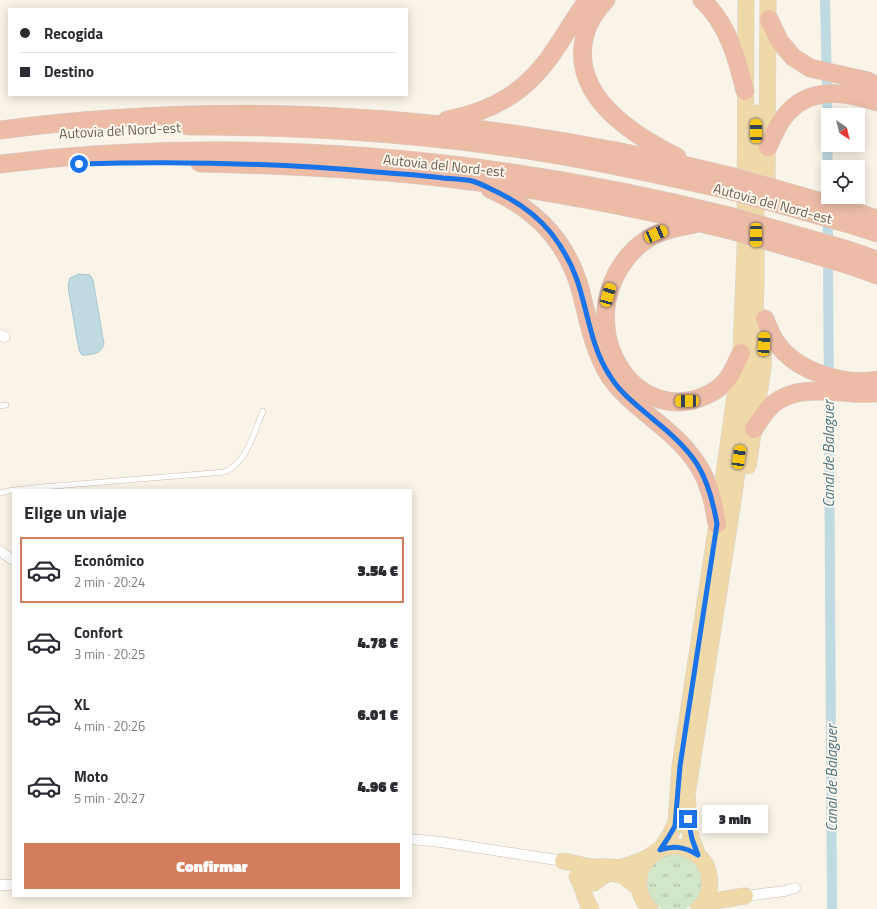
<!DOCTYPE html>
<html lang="es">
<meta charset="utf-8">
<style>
body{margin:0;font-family:"Titillium Web",sans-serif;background:#f2f2f3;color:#2b2b33;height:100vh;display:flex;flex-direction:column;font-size:15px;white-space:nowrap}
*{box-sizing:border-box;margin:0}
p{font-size:13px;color:#7c7c81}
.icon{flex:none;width:22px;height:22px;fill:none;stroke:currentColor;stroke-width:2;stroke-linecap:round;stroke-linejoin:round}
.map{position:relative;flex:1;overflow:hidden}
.drawer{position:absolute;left:12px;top:489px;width:400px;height:408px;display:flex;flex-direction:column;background:#fff;border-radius:0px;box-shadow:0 2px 10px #0003}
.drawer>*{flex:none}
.guide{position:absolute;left:8px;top:8px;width:400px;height:88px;border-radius:0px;box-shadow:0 2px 10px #0003;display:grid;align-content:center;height:88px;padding:0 12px;background:#fff}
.needle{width:26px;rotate:145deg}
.fabs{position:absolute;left:821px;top:108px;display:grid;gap:8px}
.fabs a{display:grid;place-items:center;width:44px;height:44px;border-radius:0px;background:#fff;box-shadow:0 2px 10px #0003;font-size:20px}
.end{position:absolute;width:18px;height:18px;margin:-9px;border:5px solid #1a73e8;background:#fff;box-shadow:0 0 0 2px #fff}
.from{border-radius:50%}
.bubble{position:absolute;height:28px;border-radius:0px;background:#fff;box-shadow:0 2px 10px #0003;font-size:13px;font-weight:800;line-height:28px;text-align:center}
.car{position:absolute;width:12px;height:24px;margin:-12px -6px;border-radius:5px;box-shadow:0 0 3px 1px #0007;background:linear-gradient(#f5c518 24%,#345 0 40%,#f5c518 0 76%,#345 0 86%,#f5c518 0)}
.guide b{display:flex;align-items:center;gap:14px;height:38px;font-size:15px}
.guide b+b{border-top:1px solid #e1e1e2}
.guide i{width:10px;height:10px;background:#2b2b33}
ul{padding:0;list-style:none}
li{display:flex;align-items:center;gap:12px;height:66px;margin:0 8px 6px;padding:0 4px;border:2px solid transparent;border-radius:0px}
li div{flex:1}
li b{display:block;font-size:15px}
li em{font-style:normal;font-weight:800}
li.selected{border-color:#d47d5c}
li>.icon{width:36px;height:36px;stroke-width:1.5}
h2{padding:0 12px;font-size:18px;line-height:48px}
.button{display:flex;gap:8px;margin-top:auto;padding:8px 12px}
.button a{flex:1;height:46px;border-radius:0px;background:#d47d5c;color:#fff;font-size:16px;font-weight:800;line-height:46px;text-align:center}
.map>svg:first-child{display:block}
</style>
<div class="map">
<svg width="877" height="909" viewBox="0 0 877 909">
<defs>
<pattern id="grass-tufts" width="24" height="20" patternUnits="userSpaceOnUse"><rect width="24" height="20" fill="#d2e6c8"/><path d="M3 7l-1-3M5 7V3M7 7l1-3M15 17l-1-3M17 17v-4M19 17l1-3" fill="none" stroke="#afbea5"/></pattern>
</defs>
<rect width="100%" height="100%" fill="#faf4e8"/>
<path fill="url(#grass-tufts)" d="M669,853L685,855L699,867L703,882L701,894L694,903L685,909H662L654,904L645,888L650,865Z"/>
<path fill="#bfdae1" stroke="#a6c8d1" d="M79,274L90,275L93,280L104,344C101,354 92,355 82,355L79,350L69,293L68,285L70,278Z"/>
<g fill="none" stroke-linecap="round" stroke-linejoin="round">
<path stroke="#bfdae1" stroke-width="10" d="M825,0L827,86L832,909"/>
<g stroke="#cabcaf" stroke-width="6">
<path id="lane" d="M0,406L6,405
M15,490L42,487L225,472C248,461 254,432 263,411
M0,493L13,490"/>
</g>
<g stroke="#cabcaf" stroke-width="11">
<path id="street" d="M0,335L5,337
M0,551L13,560
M411,839L441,842L563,861
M0,885H13
M745,896L785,891L795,888"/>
</g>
<g stroke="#d7d2ce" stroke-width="17">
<path id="primary" d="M767,190L768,0
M748,466L763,368L765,319
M688,789L733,501L751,371L755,316L756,279V113
M687,795C689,804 687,812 688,821C689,833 693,844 698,855
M660,850L671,833L676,822L680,766L717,524L741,353L745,249L746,0
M563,861L591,867L610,873L622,875L638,887
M577,877C584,887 584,900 591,909
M594,883L603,876L610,873
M582,885C584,857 605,870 622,867C631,865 640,861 649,857
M701,906L720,900L745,896
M650,909C619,877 658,829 694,853C702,858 708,866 709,876C711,888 708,900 698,909"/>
</g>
<g stroke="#d7d2ce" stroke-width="19">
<path id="highway" d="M606,0C595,11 587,24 584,39C572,97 633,135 677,157
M702,0C728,24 737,58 745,91
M769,19L780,42L793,57L810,68L868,81L877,86
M447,120C495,111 529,90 556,48C567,32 576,15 588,0
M188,126C308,126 428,134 546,153C609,163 671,177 732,191
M0,130C247,97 492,117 734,177
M768,147C773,136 777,126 784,117C808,86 844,91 877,102
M200,163C285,165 370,169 454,179C548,190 642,209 734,231
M0,164C245,134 495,157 733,217
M490,189C536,209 568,243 581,292C588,320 594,352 610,377C622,394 638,406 653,419C677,438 700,459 709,489C713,500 715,512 717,524
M850,210L877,219
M695,224C679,227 663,230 649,238C604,267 592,328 622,371C635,390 656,402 679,402C697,401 718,393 729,377C734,369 737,361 741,353
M849,224L877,233
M848,250L877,260
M849,265L877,275
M765,319C769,329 772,338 779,346C799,372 845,386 877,380
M754,429C760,420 765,411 773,404C802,381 843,396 877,393"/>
</g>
<use href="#lane" stroke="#fff" stroke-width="5"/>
<use href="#street" stroke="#fff" stroke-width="10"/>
<use href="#primary" stroke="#f0d9a9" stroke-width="16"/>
<use href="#highway" stroke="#ecbca7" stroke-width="18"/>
<g stroke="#d7d2ce" stroke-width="19" stroke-linecap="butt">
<path id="highway-bridge" d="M734,177L850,210
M732,191L849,224
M733,217L848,250
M734,231L849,265"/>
</g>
<use href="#highway-bridge" stroke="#ecbca7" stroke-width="18"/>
</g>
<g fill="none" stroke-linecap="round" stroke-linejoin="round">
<path stroke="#1a73e8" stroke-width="5" d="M79,164C178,161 277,163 376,172C398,174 421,175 443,178C452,179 463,179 472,181C479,183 485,186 491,189C515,200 535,213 551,233C562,247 570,261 576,277C588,310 590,346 610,376C621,394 638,406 654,420C695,453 708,472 717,524L680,766L675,826L668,838L660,850C674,845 685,847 698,855L692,839L688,819"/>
</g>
<g text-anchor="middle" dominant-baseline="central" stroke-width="4" stroke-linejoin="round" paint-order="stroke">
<g font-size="14" fill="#705d4f" stroke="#fdf8ee">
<text transform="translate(120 130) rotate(-3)">Autovia del Nord-est</text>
<text transform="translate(444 165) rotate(6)">Autovia del Nord-est</text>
<text transform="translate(773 203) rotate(15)">Autovia del Nord-est</text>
</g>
<g font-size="15" font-style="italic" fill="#4c7580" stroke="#fdf8ee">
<text transform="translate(828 454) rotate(-90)">Canal de Balaguer</text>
<text transform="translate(831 778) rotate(-90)">Canal de Balaguer</text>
</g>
</g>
</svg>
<div class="fabs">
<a><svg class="needle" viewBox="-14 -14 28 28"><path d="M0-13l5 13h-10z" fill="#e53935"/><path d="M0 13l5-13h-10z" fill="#7c7c81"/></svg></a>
<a><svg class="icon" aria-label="locate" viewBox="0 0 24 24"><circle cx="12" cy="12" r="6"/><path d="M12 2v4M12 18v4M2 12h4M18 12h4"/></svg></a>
</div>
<i class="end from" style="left:79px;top:164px"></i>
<i class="end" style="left:688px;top:819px"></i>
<div class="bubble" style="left:702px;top:805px;width:66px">3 min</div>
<i class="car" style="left:756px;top:131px;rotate:359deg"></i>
<i class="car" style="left:656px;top:234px;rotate:67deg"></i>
<i class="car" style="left:756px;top:235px;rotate:180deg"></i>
<i class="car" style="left:608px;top:295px;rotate:16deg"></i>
<i class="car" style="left:764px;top:344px;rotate:3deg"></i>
<i class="car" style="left:687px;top:401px;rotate:269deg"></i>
<i class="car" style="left:739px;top:457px;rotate:8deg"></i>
<div class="guide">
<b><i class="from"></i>Recogida</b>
<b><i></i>Destino</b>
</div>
<section class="drawer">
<h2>Elige un viaje</h2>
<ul>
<li class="selected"><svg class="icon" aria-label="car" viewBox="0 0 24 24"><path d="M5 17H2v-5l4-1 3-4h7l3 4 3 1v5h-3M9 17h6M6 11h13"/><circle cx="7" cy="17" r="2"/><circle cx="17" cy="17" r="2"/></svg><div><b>Económico</b><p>2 min · 20:24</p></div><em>3.54 €</em></li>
<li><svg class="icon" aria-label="car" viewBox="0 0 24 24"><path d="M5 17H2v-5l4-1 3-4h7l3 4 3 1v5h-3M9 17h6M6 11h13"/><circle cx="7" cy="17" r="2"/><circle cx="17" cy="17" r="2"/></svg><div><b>Confort</b><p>3 min · 20:25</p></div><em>4.78 €</em></li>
<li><svg class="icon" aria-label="car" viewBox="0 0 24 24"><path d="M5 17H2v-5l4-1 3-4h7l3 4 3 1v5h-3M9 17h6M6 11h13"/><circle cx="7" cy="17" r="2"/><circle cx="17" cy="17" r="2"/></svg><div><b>XL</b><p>4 min · 20:26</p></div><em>6.01 €</em></li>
<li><svg class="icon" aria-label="car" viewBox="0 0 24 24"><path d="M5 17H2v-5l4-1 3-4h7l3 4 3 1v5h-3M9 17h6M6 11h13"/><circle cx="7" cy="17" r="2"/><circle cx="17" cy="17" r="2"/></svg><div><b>Moto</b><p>5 min · 20:27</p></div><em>4.96 €</em></li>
</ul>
<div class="button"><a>Confirmar</a></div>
</section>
</div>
